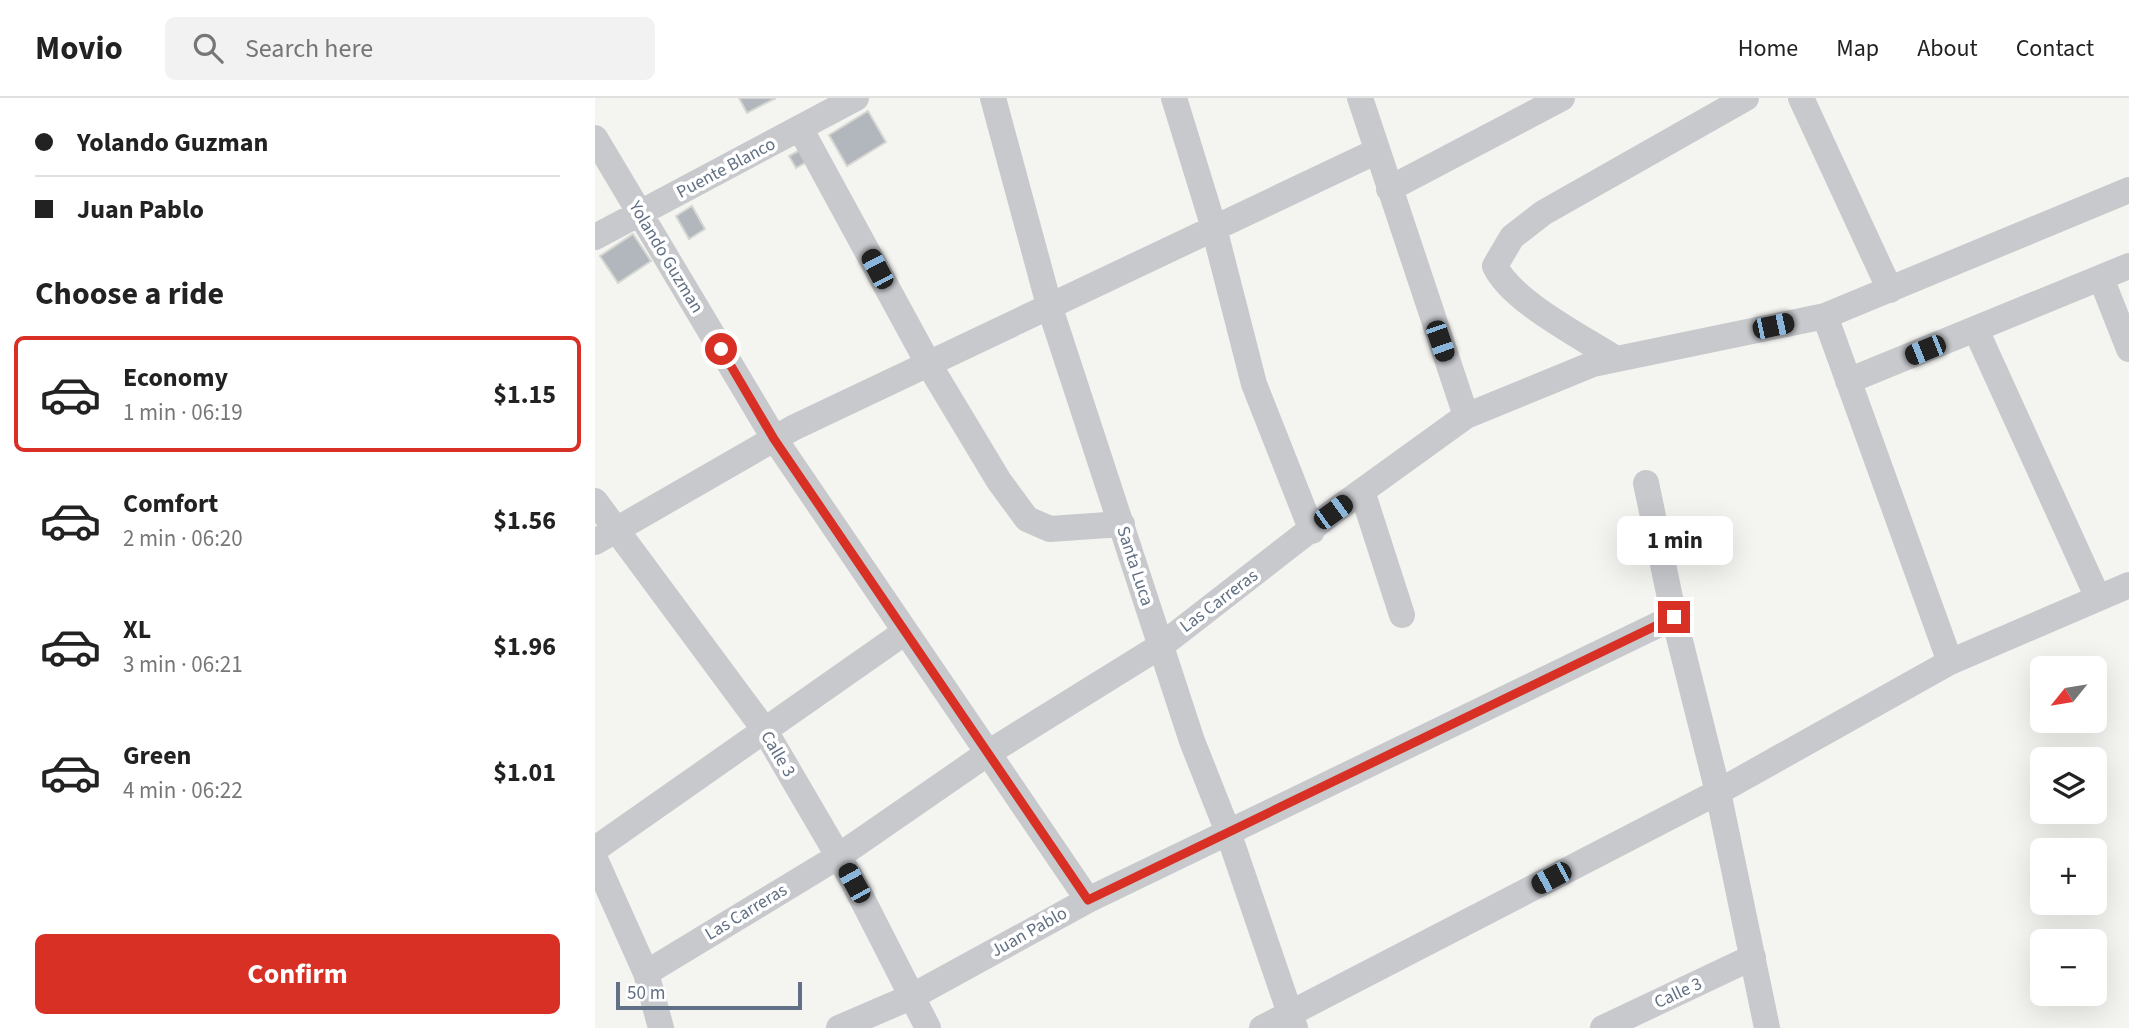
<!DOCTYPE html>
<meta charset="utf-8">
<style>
body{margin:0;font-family:"Source Sans 3",sans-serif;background:#f2f2f2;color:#222;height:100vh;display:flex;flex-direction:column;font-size:26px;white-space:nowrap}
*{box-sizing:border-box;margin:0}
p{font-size:23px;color:#767676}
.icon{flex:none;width:38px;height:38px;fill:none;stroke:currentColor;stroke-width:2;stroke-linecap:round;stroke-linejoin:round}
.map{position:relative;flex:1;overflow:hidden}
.side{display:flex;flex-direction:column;background:#fff;width:595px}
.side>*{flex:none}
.banner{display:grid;align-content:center;height:154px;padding:0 35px;background:#fff}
.needle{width:46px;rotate:240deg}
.buttons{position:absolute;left:1435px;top:558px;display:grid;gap:14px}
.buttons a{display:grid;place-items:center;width:77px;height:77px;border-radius:10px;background:#fff;box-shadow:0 7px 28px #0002;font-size:35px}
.scale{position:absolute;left:21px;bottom:18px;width:186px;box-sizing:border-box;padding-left:7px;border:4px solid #617084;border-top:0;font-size:19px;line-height:24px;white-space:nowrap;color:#617084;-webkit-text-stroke:5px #fff;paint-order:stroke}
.end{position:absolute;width:32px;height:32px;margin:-16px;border:9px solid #d93025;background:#fff;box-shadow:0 0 0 4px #fff}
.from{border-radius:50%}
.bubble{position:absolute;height:49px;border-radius:10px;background:#fff;box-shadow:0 7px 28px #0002;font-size:23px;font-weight:700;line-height:49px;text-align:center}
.car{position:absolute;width:21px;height:42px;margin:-21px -10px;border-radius:9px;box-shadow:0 0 5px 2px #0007;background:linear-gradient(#222 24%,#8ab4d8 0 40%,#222 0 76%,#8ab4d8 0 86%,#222 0)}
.banner b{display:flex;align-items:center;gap:24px;height:66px;font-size:26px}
.banner b+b{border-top:2px solid #e0e0e0}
.banner i{width:18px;height:18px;background:#222}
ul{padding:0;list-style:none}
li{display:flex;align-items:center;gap:21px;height:116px;margin:0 14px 10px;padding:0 21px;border:4px solid transparent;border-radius:10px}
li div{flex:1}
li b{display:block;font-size:26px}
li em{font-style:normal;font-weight:700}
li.on{border-color:#d93025}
li>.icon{width:63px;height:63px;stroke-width:1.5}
h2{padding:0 35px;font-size:32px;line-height:84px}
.button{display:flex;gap:14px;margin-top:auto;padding:14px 35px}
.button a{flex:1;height:80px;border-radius:10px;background:#d93025;color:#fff;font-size:28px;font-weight:700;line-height:80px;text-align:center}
header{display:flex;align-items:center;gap:42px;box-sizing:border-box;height:98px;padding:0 35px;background:#fff;border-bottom:2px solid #e0e0e0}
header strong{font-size:33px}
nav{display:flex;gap:38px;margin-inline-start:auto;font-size:24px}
.search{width:490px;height:63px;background:#f2f2f2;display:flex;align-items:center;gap:18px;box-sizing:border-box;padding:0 24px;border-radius:10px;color:#767676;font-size:26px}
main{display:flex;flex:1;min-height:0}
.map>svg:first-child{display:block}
</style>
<header>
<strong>Movio</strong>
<div class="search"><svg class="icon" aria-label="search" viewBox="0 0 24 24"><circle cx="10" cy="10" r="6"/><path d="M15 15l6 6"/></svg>Search here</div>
<nav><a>Home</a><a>Map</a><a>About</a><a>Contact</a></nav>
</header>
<main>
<section class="side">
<div class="banner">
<b><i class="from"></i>Yolando Guzman</b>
<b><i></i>Juan Pablo</b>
</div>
<h2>Choose a ride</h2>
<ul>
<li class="on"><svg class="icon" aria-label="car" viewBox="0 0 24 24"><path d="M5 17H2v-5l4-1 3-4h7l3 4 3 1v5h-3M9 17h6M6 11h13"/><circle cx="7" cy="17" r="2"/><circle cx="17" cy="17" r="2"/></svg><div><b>Economy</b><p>1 min · 06:19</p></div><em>$1.15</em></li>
<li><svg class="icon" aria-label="car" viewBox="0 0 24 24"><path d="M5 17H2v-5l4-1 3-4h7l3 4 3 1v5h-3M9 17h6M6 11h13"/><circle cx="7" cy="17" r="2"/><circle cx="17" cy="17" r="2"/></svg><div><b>Comfort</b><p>2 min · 06:20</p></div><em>$1.56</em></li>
<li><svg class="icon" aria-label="car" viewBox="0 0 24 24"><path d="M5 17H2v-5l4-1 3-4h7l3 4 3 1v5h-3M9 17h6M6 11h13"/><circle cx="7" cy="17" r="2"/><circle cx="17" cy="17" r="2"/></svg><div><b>XL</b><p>3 min · 06:21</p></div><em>$1.96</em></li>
<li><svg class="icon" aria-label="car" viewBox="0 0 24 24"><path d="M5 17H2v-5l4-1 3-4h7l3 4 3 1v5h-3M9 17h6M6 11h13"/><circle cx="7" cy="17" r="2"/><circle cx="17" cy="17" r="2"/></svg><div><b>Green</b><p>4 min · 06:22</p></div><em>$1.01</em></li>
</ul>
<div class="button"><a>Confirm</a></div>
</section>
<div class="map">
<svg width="1534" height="930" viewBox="0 0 1534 930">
<rect width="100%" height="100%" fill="#f4f5f0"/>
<path fill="#b1b7bd" stroke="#d6d6d3" stroke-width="2" d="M144,0H181L152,15Z
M273,13L291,44L252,68L234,37Z
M205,52L212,64L201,70L194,58Z
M97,108L110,131L94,141L81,118Z
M38,136L56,163L23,185L5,158Z"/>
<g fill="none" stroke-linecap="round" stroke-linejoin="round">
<path stroke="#c7c9cd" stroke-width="26" d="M398,0L454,207L597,643L633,734L700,930
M579,0L619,130L659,286L717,433
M765,0L871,318
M1206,0L1295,192
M205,30L333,265L404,383L432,421L455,431L527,426
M0,40L179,340L493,802
M794,91L967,0
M0,139L261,0
M1506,180L1534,251
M1230,218L1355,564
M1381,232L1503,500
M1021,261C987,239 916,203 900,168L917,139L948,115L1151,0
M1253,283L1534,168
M1051,385L1079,519L1123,694L1172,930
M767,393L807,517
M0,403L169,631L259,785L333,930
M0,444L198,330L782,53
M0,751L310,534
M0,761L51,875L66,930
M51,875L244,758L393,655L567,547L738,414L871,318L998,266L1230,218L1534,92
M244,930L316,899L493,802L1079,519
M667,930L1123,694L1355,564L1534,487
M1008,930L1158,859"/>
</g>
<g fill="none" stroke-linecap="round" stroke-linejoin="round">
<path stroke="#d93025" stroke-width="9" d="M126,251L179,341L493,802L1079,519"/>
</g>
<g text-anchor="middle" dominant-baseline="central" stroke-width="7" stroke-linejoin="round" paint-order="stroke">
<g font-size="18" fill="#617084" stroke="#fff">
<text transform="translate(131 70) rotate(-28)">Puente Blanco</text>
<text transform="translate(71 159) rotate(59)">Yolando Guzman</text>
<text transform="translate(540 468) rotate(72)">Santa Luca</text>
<text transform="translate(624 503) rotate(-37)">Las Carreras</text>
<text transform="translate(183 656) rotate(59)">Calle 3</text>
<text transform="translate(151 814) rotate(-31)">Las Carreras</text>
<text transform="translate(434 834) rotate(-29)">Juan Pablo</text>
<text transform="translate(1083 895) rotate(-25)">Calle 3</text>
</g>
</g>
</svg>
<div class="buttons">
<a><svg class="needle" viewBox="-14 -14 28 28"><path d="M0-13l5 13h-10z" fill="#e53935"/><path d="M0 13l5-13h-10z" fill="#767676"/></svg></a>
<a><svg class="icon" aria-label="layers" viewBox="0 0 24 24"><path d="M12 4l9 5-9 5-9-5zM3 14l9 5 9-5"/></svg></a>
<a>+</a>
<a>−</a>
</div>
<div class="scale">50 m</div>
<i class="end from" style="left:126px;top:251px"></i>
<i class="end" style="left:1079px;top:519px"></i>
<div class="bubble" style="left:1022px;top:418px;width:116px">1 min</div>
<i class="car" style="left:282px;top:171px;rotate:332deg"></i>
<i class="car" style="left:1178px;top:228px;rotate:78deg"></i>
<i class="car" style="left:845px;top:243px;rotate:161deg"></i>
<i class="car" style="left:1330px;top:252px;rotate:248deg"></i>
<i class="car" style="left:738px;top:414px;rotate:54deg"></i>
<i class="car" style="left:956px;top:780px;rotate:242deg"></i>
<i class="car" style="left:259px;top:785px;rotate:331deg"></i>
</div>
</main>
